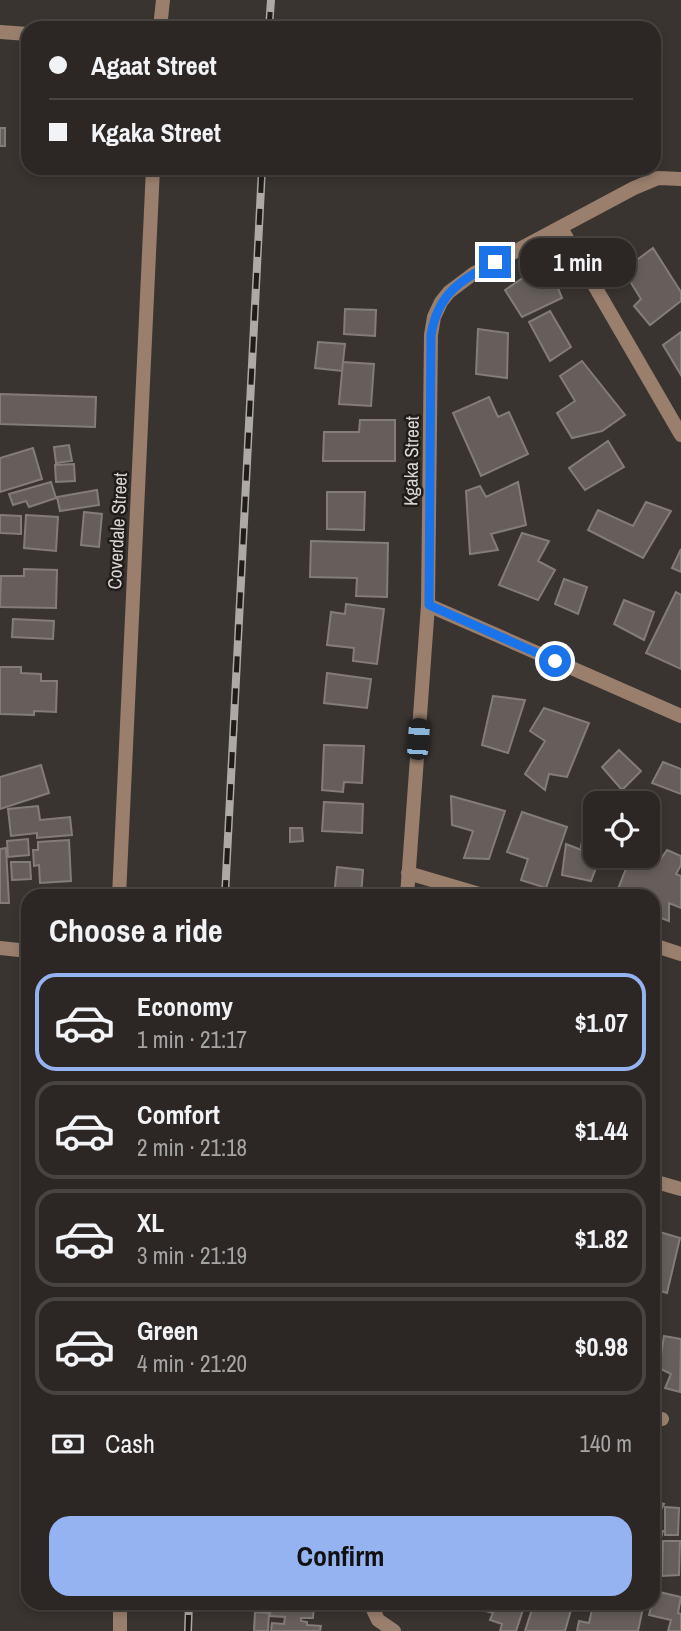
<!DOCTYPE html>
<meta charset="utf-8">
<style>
body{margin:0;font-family:"Archivo Narrow",sans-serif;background:#383331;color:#f1f3f6;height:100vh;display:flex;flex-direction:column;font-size:26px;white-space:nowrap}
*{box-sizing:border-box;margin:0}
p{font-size:23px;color:#a6a5a6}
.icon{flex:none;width:38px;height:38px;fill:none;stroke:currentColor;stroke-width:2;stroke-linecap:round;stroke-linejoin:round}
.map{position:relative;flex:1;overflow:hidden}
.details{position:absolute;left:21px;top:889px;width:639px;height:721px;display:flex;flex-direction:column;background:#2c2724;border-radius:21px;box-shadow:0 4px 10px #0003,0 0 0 2px #484441}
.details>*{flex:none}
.banner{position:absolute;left:21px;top:21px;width:640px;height:154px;border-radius:21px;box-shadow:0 4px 10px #0003,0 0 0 2px #484441;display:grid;align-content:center;height:154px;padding:0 28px;background:#2c2724}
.fabs{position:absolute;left:583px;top:791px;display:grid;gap:14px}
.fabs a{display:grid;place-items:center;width:77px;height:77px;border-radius:14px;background:#2c2724;box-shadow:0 4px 10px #0003,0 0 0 2px #484441;font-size:35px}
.end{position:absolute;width:32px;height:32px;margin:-16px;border:9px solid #1a73e8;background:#fff;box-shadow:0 0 0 4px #fff}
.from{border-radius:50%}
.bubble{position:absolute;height:49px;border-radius:21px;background:#2c2724;box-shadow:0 4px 10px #0003,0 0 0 2px #484441;font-size:23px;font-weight:800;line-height:49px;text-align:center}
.car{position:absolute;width:21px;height:42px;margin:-21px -10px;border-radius:9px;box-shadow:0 0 5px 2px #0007;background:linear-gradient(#222 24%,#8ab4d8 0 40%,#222 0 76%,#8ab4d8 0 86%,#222 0)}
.banner b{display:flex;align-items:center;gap:24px;height:66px;font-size:26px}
.banner b+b{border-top:2px solid #484441}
.banner i{width:18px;height:18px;background:#f1f3f6}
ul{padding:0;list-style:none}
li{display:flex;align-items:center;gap:21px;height:98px;margin:0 14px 10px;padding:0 14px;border:4px solid #484441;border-radius:21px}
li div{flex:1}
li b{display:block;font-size:26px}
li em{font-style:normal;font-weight:800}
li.on{border-color:#95b2f1}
li>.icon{width:63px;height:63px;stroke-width:1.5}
h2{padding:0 28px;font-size:32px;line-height:84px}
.pay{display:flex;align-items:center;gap:18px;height:77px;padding:0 28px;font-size:26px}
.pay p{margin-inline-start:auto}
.primary-button{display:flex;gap:14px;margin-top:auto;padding:14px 28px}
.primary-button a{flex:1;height:80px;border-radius:21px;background:#95b2f1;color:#111;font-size:28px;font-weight:800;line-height:80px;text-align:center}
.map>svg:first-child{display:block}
</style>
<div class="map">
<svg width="681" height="1631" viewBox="0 0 681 1631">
<rect width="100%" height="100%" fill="#3a3430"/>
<path fill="#655e5a" stroke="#837c78" stroke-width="2" d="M0,128H5V146H0Z
M653,248L681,292V301L650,325L634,306L641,299L623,270Z
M552,273L562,298L522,317L505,290L527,275L532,284Z
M345,309L376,310L375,336L344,334Z
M550,311L571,347L550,361L529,322Z
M478,329L508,333L507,378L476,374Z
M681,332V375L663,345Z
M318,342L345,344L342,371L315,368Z
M582,361L625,415L602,431L572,438L557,413L575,401L560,376Z
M343,362L374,364L371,406L339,404Z
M0,394L96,397L95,427L0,424Z
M489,397L498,417L509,412L528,454L481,476L453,413Z
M360,420H395V461H323L324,432H359Z
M608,441L624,467L585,490L569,468Z
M69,445L72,461L56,463L54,447Z
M33,448L42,479L0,492V458Z
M74,464L75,481L56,482L55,465Z
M51,482L56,498L29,507L26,501L13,505L9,494Z
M518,482L526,525L491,534L498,550L470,554L466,491L480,486L486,497Z
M97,490L99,505L60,511L57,497Z
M327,492H365L364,530L327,529Z
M646,502L671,511L643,558L588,530L598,510L633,526Z
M84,512L102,514L99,547L81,545Z
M0,515L21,516V534L0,533Z
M26,515L58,517L56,551L24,548Z
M522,533L549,541L538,561L555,570L538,600L499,585Z
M311,541L388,543L387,597L356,596L357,578L310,577Z
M681,549V572L672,568Z
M24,569L57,570L56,608L0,607L1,576H24Z
M564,579L587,587L578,614L555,604Z
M676,592L681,595V669L646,653Z
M624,600L654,612L644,640L614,624Z
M346,604L384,609L377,664L353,661L354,648L327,645L331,612L345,614Z
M13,619L54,621L53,639L12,637Z
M0,667H21V673L41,674V681H57L56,712L34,711V715L0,714Z
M327,673L371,679L367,708L324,703Z
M493,696L525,700L508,753L482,745Z
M544,708L589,723L567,777L549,774L545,790L525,774L545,741L530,731Z
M324,745L364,746L362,783L344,782L343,792L322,790Z
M619,750L641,771L622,790L602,767Z
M663,762L681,769V794L652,783Z
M41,765L49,793L0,809V777Z
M451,796L505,811L489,859L464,858L473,831L452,825Z
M324,802L363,804L362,833L322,831Z
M38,806L40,820L70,817L72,835L37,838V833L11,836L8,809Z
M522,812L567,827L546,888L521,880L528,859L507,852Z
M585,825L595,828V849L581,847Z
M290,828H302L303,841L290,842Z
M28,839L29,855L8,857L7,841Z
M69,840L71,881L40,883L39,865L34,866L33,850H38V842Z
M566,844L600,857L591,881L562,875Z
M6,848L9,903H0V849Z
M667,850L681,856V865L676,874L681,876V908L669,903V921L653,915V896H635L636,892L618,889L631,856H648L660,860Z
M11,862H30L31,879L12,880Z
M337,867L363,870L361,896H334Z
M33,890L82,893V896H33Z
M653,1230L680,1238L667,1293L653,1289Z
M664,1336L681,1339L680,1392L665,1388L671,1374L659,1368Z
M653,1501L664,1504L653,1525Z
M665,1507L679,1508L678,1535H665Z
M653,1528L663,1531L653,1564Z
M663,1541H680L679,1575L662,1576Z
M655,1591L681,1597L678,1613L681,1614V1631H668L671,1620L649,1615Z
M480,1603H513L512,1607L523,1610L516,1631H500L502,1624L490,1620L493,1613L482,1610L484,1604Z
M534,1603H573L565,1631H525Z
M614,1603H644L638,1631H577L579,1621L589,1623L593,1605L612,1609Z
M271,1604L314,1606L313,1618H301V1621L307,1622V1625L321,1626L320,1631H271L272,1623L284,1624L285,1617L270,1616Z
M255,1612L269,1613L268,1631H254Z"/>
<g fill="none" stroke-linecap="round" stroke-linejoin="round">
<path stroke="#9a7f6d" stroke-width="14" d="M160,28L163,0
M0,32L28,34
M561,228L681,435
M428,605L681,716
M408,873L486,896
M119,896L153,168
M407,896L428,605L431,335L434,317L441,302L449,292L473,274L634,188L658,178L681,179
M653,945L681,954
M0,948L28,951
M653,1181L681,1189
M653,1417L662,1419
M120,1603V1631
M370,1603L378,1620L394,1631"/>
<g stroke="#ada9a6" stroke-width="8">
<path id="rail" d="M269,28L271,0
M225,896L262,168
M188,1631L189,1603"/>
</g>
<use href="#rail" stroke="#1f1c1a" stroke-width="5" stroke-dasharray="16" stroke-linecap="butt"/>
</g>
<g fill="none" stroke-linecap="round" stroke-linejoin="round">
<path stroke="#1a73e8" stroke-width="9" d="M495,262C460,281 438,293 431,335L429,605L555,661"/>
</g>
<g text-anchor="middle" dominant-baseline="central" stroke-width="5" stroke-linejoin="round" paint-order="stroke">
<g font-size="19" fill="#d9d5d3" stroke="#1f1c1a">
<text transform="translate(411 461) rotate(-89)">Kgaka Street</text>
<text transform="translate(117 531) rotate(-87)">Coverdale Street</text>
</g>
</g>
</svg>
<div class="fabs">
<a><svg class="icon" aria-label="locate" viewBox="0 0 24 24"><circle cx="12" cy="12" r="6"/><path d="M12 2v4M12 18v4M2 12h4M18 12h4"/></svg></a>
</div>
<i class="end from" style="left:555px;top:661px"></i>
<i class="end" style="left:495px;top:262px"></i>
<div class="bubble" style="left:520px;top:238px;width:116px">1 min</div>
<i class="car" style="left:418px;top:739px;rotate:4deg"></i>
<div class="banner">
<b><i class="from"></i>Agaat Street</b>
<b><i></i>Kgaka Street</b>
</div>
<section class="details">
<h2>Choose a ride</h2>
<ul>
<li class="on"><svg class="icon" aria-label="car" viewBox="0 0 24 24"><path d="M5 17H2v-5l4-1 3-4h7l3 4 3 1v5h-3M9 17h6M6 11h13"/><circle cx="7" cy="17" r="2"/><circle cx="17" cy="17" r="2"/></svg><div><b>Economy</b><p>1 min · 21:17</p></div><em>$1.07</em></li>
<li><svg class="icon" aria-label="car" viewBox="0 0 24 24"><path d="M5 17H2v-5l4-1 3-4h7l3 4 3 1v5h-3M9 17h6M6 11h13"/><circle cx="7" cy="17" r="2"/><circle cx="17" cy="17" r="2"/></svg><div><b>Comfort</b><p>2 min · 21:18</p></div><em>$1.44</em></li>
<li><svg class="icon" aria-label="car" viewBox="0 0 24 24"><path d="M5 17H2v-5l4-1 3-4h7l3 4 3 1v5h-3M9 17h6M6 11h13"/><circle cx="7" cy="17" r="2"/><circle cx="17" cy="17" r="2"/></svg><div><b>XL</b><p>3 min · 21:19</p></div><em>$1.82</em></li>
<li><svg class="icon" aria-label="car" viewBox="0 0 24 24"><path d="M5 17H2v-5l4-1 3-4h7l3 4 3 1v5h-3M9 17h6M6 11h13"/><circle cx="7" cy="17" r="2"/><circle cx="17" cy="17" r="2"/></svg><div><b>Green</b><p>4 min · 21:20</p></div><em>$0.98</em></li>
</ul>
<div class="pay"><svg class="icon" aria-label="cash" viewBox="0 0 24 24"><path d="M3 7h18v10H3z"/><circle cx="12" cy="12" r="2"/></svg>Cash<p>140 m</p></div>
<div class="primary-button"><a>Confirm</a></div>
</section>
</div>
